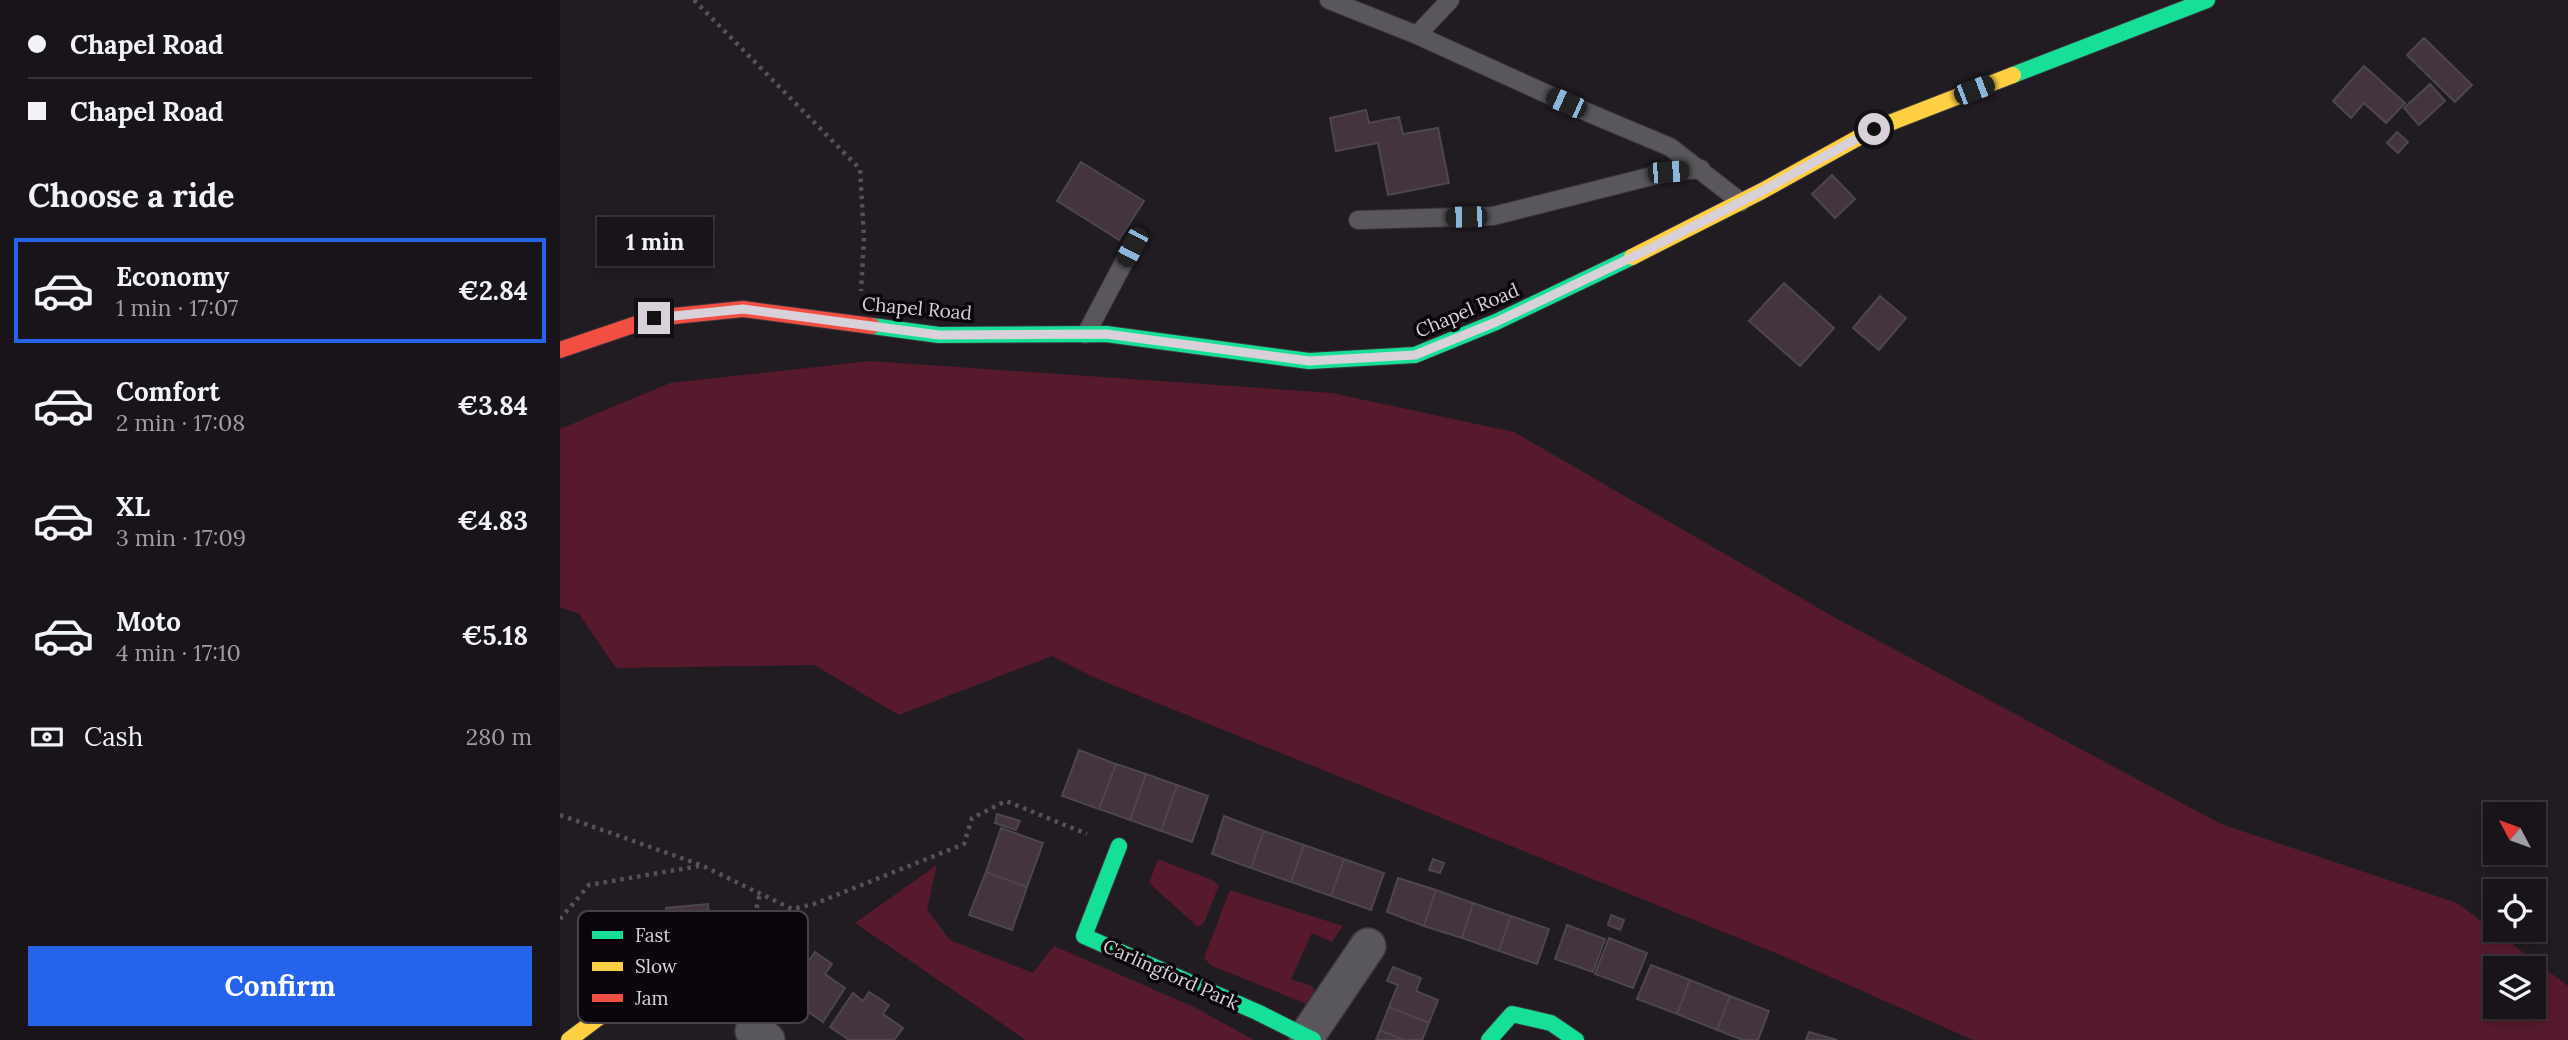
<!DOCTYPE html>
<meta charset="utf-8">
<style>
body{margin:0;font-family:Lora,serif;background:#221d23;color:#f1f3f6;height:100vh;display:flex;flex-direction:column;font-size:26px;white-space:nowrap}
*{box-sizing:border-box;margin:0}
p{font-size:23px;color:#9f9ea2}
.icon{flex:none;width:38px;height:38px;fill:none;stroke:currentColor;stroke-width:2;stroke-linecap:round;stroke-linejoin:round}
.map{position:relative;flex:1;overflow:hidden}
.sheet{display:flex;flex-direction:column;background:#19141a;width:560px}
.sheet>*{flex:none}
.top-card{display:grid;align-content:center;height:154px;padding:0 28px;background:#19141a}
.needle{width:46px;rotate:311deg}
.controls{position:absolute;left:1923px;top:802px;display:grid;gap:14px}
.controls a{display:grid;place-items:center;width:63px;height:63px;border-radius:0px;background:#19141a;box-shadow:0 4px 10px #0003,0 0 0 2px #373339;font-size:35px}
.end{position:absolute;width:32px;height:32px;margin:-16px;border:9px solid #d8d1da;background:#111;box-shadow:0 0 0 4px #111}
.from{border-radius:50%}
.bubble{position:absolute;height:49px;border-radius:0px;background:#19141a;box-shadow:0 4px 10px #0003,0 0 0 2px #373339;font-size:23px;font-weight:700;line-height:49px;text-align:center}
.car{position:absolute;width:21px;height:42px;margin:-21px -10px;border-radius:9px;box-shadow:0 0 5px 2px #0007;background:linear-gradient(#222 24%,#8ab4d8 0 40%,#222 0 76%,#8ab4d8 0 86%,#222 0)}
.top-card b{display:flex;align-items:center;gap:24px;height:66px;font-size:26px}
.top-card b+b{border-top:2px solid #373339}
.top-card i{width:18px;height:18px;background:#f1f3f6}
ul{padding:0;list-style:none}
li{display:flex;align-items:center;gap:21px;height:105px;margin:0 14px 10px;padding:0 14px;border:4px solid transparent;border-radius:0px}
li div{flex:1}
li b{display:block;font-size:26px}
li em{font-style:normal;font-weight:700}
li.on{border-color:#2563eb}
li>.icon{width:63px;height:63px;stroke-width:1.5}
h2{padding:0 28px;font-size:32px;line-height:84px}
.pay{display:flex;align-items:center;gap:18px;height:77px;padding:0 28px;font-size:26px}
.pay p{margin-inline-start:auto}
.primary-button{display:flex;gap:14px;margin-top:auto;padding:14px 28px}
.primary-button a{flex:1;height:80px;border-radius:0px;background:#2563eb;color:#fff;font-size:28px;font-weight:700;line-height:80px;text-align:center}
main{display:flex;flex:1;min-height:0}
.map>svg:first-child{display:block}
</style>
<main>
<section class="sheet">
<div class="top-card">
<b><i class="from"></i>Chapel Road</b>
<b><i></i>Chapel Road</b>
</div>
<h2>Choose a ride</h2>
<ul>
<li class="on"><svg class="icon" aria-label="car" viewBox="0 0 24 24"><path d="M5 17H2v-5l4-1 3-4h7l3 4 3 1v5h-3M9 17h6M6 11h13"/><circle cx="7" cy="17" r="2"/><circle cx="17" cy="17" r="2"/></svg><div><b>Economy</b><p>1 min · 17:07</p></div><em>€2.84</em></li>
<li><svg class="icon" aria-label="car" viewBox="0 0 24 24"><path d="M5 17H2v-5l4-1 3-4h7l3 4 3 1v5h-3M9 17h6M6 11h13"/><circle cx="7" cy="17" r="2"/><circle cx="17" cy="17" r="2"/></svg><div><b>Comfort</b><p>2 min · 17:08</p></div><em>€3.84</em></li>
<li><svg class="icon" aria-label="car" viewBox="0 0 24 24"><path d="M5 17H2v-5l4-1 3-4h7l3 4 3 1v5h-3M9 17h6M6 11h13"/><circle cx="7" cy="17" r="2"/><circle cx="17" cy="17" r="2"/></svg><div><b>XL</b><p>3 min · 17:09</p></div><em>€4.83</em></li>
<li><svg class="icon" aria-label="car" viewBox="0 0 24 24"><path d="M5 17H2v-5l4-1 3-4h7l3 4 3 1v5h-3M9 17h6M6 11h13"/><circle cx="7" cy="17" r="2"/><circle cx="17" cy="17" r="2"/></svg><div><b>Moto</b><p>4 min · 17:10</p></div><em>€5.18</em></li>
</ul>
<div class="pay"><svg class="icon" aria-label="cash" viewBox="0 0 24 24"><path d="M3 7h18v10H3z"/><circle cx="12" cy="12" r="2"/></svg>Cash<p>280 m</p></div>
<div class="primary-button"><a>Confirm</a></div>
</section>
<div class="map">
<svg width="2008" height="1040" viewBox="0 0 2008 1040">
<rect width="100%" height="100%" fill="#211b22"/>
<path fill="#571a2d" fill-rule="evenodd" d="M310,361L772,393L954,432L1274,617L1661,824L1897,903L2008,986V1040H1413L1223,956L533,677L492,656L339,715L254,665L56,668L19,614L0,607V429L110,383ZM1936,968H1974V1006H1936Z
M598,859L652,880L659,885L644,923L638,927L589,883Z
M377,865L367,910L390,940L473,973L494,946L634,1007L694,1040H466L295,923Z
M670,890L783,926L772,942L752,933L731,979L752,986L757,997L749,1005L652,966L644,958Z"/>
<path fill="#443440" stroke="#4d464c" stroke-width="2" d="M1864,38L1912,85L1895,102L1847,55Z
M1804,66L1845,103L1826,123L1804,103L1791,118L1773,101Z
M1870,84L1885,101L1859,125L1844,108Z
M806,110L809,123L839,117L843,134L878,128L889,183L828,195L818,143L776,151L770,118Z
M1837,132L1848,142L1838,153L1827,143Z
M521,162L584,201L559,240L497,201Z
M1272,175L1295,199L1275,218L1252,194Z
M1224,283L1274,328L1240,366L1189,321Z
M1320,296L1346,318L1319,350L1293,328Z
M519,750L556,764L539,809L502,796Z
M556,764L586,774L570,820L539,809Z
M586,774L617,785L601,831L570,820Z
M617,785L648,796L632,842L601,831Z
M437,814L460,821L456,830L435,823Z
M664,816L704,831L691,868L652,854Z
M441,828L483,843L467,887L426,872Z
M704,831L744,845L731,882L691,868Z
M744,845L784,859L771,896L731,882Z
M784,859L824,873L811,910L771,896Z
M873,859L884,863L880,873L869,870Z
M426,872L467,887L452,930L409,915Z
M838,878L876,890L864,926L827,912Z
M876,890L913,903L902,938L864,926Z
M913,903L951,916L939,951L902,938Z
M148,904L151,948L110,951L106,908Z
M1051,915L1064,920L1060,930L1048,925Z
M951,916L989,929L977,964L939,951Z
M1007,925L1045,939L1033,972L995,959Z
M1049,938L1087,953L1073,988L1035,974Z
M255,952L272,964L265,974L285,988L263,1022L213,987L236,954L248,962Z
M1091,965L1130,980L1117,1014L1077,999Z
M833,967L861,978L856,991L878,1000L869,1023L829,1007L838,985L827,981Z
M1130,980L1170,996L1157,1030L1117,1014Z
M309,992L329,1005L323,1014L343,1028L334,1040H289L270,1027L293,993L303,1001Z
M1170,996L1209,1011L1198,1040H1183L1157,1030Z
M829,1007L869,1023L862,1040H844L820,1030Z
M820,1030L844,1040H816Z
M1249,1032L1277,1040H1246Z"/>
<g fill="none" stroke-linecap="round" stroke-linejoin="round">
<g stroke="#3a353b" stroke-width="20">
<path id="lane" d="M769,0L857,35L1029,113L1110,147L1181,202
M857,35L890,0
M798,220L933,216L1108,172L1141,169
M526,334L572,247"/>
</g>
<g stroke="#3a353b" stroke-width="38">
<path id="street" d="M193,1031L207,1040
M747,1036L808,946"/>
</g>
<g stroke="#3a353b" stroke-width="18">
<path id="fast" d="M1453,75L1647,0
M312,326L379,335L546,334L749,361L855,355L936,322L1072,257
M559,846L524,936L697,1012L753,1040
M929,1040L952,1014L991,1023L1016,1040"/>
</g>
<g stroke="#3a353b" stroke-width="18">
<path id="slow" d="M1072,257L1202,191L1314,129L1453,75
M9,1040L50,1009L168,1003"/>
</g>
<g stroke="#3a353b" stroke-width="18">
<path id="jam" d="M0,350L94,318L183,309L312,326"/>
</g>
<path stroke="#555257" stroke-width="4.5" stroke-dasharray="3.5 5" stroke-linecap="butt" d="M134,0L300,169L304,238L301,291
M0,815L141,865L232,909L254,904L404,844L412,818L446,801L527,834
M0,919L29,885L139,866
M181,974L200,893"/>
<use href="#lane" stroke="#59575b" stroke-width="18"/>
<use href="#street" stroke="#59575b" stroke-width="35"/>
<use href="#fast" stroke="#16e098" stroke-width="16"/>
<use href="#slow" stroke="#ffcf43" stroke-width="16"/>
<use href="#jam" stroke="#f24e42" stroke-width="16"/>
</g>
<g fill="none" stroke-linecap="round" stroke-linejoin="round">
<path stroke="#d8d1da" stroke-width="9" d="M94,318L183,309L379,335L546,334L749,361L855,355L936,322L1087,250L1202,191L1314,129"/>
</g>
<g text-anchor="middle" dominant-baseline="central" stroke-width="7" stroke-linejoin="round" paint-order="stroke">
<g font-size="19" fill="#d8d1da" stroke="#09050a">
<text transform="translate(357 308) rotate(5)">Chapel Road</text>
<text transform="translate(907 310) rotate(-23)">Chapel Road</text>
<text transform="translate(611 974) rotate(24)">Carlingford Park</text>
</g>
</g>
<rect x="18" y="911" width="230" height="112" rx="10" fill="#09050a" stroke="#474248" stroke-width="2"/>
<rect x="32" y="931" width="31" height="8" fill="#16e098"/>
<rect x="32" y="962" width="31" height="9" fill="#ffcf43"/>
<rect x="32" y="994" width="31" height="8" fill="#f24e42"/>
<g font-size="19" fill="#d8d1da">
<text x="75" y="942">Fast</text>
<text x="75" y="973">Slow</text>
<text x="75" y="1005">Jam</text>
</g>
</svg>
<div class="controls">
<a><svg class="needle" viewBox="-14 -14 28 28"><path d="M0-13l5 13h-10z" fill="#e53935"/><path d="M0 13l5-13h-10z" fill="#9f9ea2"/></svg></a>
<a><svg class="icon" aria-label="locate" viewBox="0 0 24 24"><circle cx="12" cy="12" r="6"/><path d="M12 2v4M12 18v4M2 12h4M18 12h4"/></svg></a>
<a><svg class="icon" aria-label="layers" viewBox="0 0 24 24"><path d="M12 4l9 5-9 5-9-5zM3 14l9 5 9-5"/></svg></a>
</div>
<i class="end from" style="left:1314px;top:129px"></i>
<i class="end" style="left:94px;top:318px"></i>
<div class="bubble" style="left:37px;top:217px;width:116px">1 min</div>
<i class="car" style="left:1414px;top:90px;rotate:69deg"></i>
<i class="car" style="left:1006px;top:103px;rotate:294deg"></i>
<i class="car" style="left:1108px;top:172px;rotate:86deg"></i>
<i class="car" style="left:906px;top:217px;rotate:269deg"></i>
<i class="car" style="left:572px;top:247px;rotate:208deg"></i>
</div>
</main>
